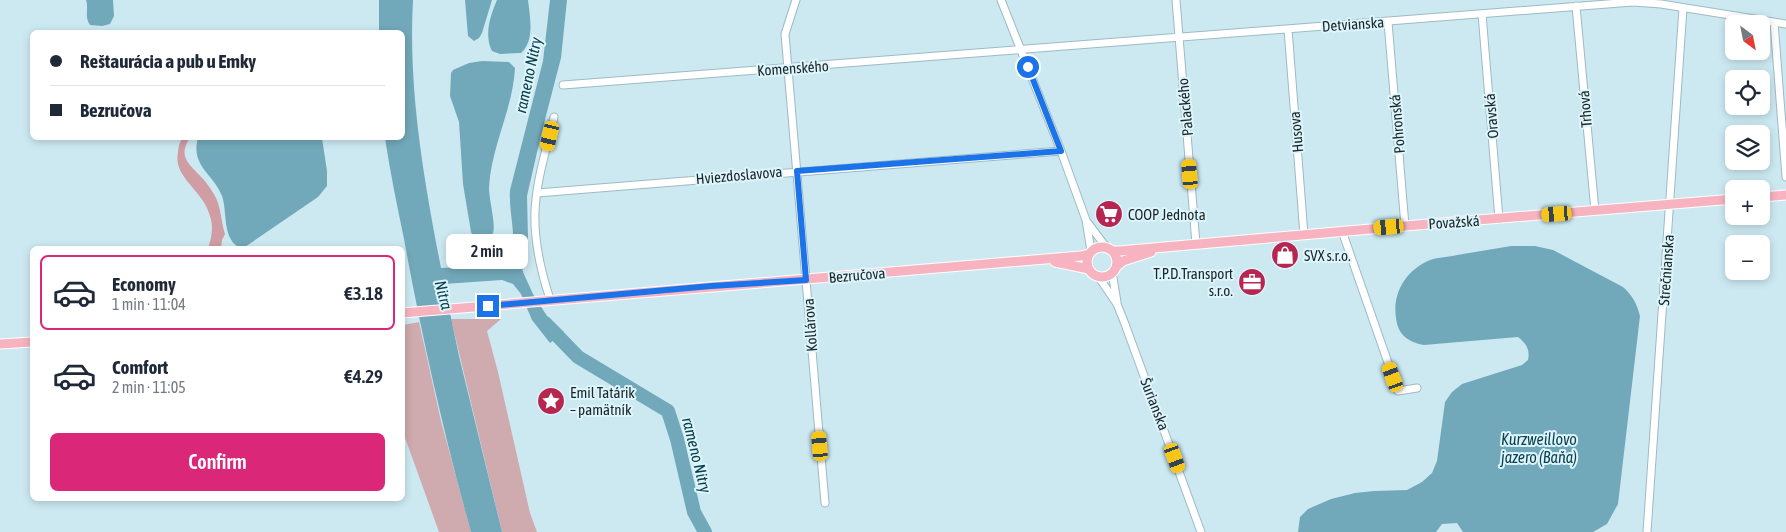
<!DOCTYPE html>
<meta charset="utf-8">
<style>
body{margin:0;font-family:"Asap Condensed",sans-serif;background:#f2f2f3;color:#1f2937;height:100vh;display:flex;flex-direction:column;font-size:19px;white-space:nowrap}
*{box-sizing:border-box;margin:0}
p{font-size:16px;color:#747a83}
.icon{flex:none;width:28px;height:28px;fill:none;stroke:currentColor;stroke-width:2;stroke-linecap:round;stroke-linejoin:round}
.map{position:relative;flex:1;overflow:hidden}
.drawer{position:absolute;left:30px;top:246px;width:375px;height:255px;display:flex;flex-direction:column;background:#fff;border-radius:8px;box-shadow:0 2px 8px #0003}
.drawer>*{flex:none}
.hud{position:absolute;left:30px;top:30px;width:375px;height:110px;border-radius:8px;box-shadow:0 2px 8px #0003;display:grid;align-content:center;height:110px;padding:0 20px;background:#fff}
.needle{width:32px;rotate:148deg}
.controls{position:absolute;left:1725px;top:15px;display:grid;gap:10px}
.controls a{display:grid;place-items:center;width:45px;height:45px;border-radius:8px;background:#fff;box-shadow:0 2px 8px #0003;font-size:25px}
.end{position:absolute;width:22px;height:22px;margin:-11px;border:6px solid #1a73e8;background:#fff;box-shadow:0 0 0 2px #fff}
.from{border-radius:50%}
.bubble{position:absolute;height:35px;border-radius:8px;background:#fff;box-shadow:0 2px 8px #0003;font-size:16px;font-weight:600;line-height:35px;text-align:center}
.car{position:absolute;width:15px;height:30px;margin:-15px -8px;border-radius:6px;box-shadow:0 0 4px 1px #0007;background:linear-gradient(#f5c518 24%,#345 0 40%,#f5c518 0 76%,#345 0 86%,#f5c518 0)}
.hud b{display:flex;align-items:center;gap:18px;height:48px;font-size:19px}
.hud b+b{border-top:1px solid #e0e1e3}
.hud i{width:12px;height:12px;background:#1f2937}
ul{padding:9px 0 0;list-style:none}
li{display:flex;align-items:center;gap:15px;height:75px;margin:0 10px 8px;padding:0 10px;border:2px solid transparent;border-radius:8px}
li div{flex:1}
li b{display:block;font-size:19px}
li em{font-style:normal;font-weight:600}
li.active{border-color:#db2777}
li>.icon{width:45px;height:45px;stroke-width:1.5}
.action{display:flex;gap:10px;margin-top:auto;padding:10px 20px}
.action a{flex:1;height:58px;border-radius:8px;background:#db2777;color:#fff;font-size:20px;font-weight:600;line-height:58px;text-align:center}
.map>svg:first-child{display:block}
</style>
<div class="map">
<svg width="1786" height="532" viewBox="0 0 1786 532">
<rect width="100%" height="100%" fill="#cce9f2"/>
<path fill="#cfaaaf" d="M451,319H501L487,331L498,372L530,513L537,532H502Z
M419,322L441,421L471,532H439L403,432V325Z"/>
<path fill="#d19da4" d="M183,138H190C176,158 192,166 204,180C209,186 216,196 218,203C221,212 222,225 225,234L222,240L221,248L208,249C213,232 214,224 207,208C198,188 173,175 178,152C179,146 179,142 183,138Z"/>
<path fill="#72a9ba" d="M86,0H113L114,16L110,24L102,26L90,25C84,17 89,8 86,0Z
M379,0H413C408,90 424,180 441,268L486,266L510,268C511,256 513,244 513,233C512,218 509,204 510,190L543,61L550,0H567L561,58L541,135L527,196L528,237L521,259L523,272L533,294L547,316L564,332L550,343L532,320L521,294L513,284L502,280L444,284L459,356L502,532H471C444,435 422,338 404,239C397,205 390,172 385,138H402V32H379Z
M465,0H492L482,33L479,38L474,41L468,36Z
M497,0H528C530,17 535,40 521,53L500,54L492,51C484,35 490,16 497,0Z
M482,61L509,62L515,68C513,109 491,146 489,188C489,200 496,224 493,233C490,241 478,239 473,236L471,232L463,184L459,122L450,96L451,73L453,70L469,63Z
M198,138H322L327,171V186L318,197L242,249C221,240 228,213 222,196C214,174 190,166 198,138Z
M1511,246H1535L1553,250L1623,287C1633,296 1637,304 1640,316L1618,504L1607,524L1593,532H1463L1457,523L1442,524L1436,532H1298L1300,517L1308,509L1331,499L1355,493L1374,491L1407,490L1422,482L1432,473L1437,461L1445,402L1452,392L1462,384L1522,365L1528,360C1530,350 1527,344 1518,337L1424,345C1408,342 1398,335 1396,318C1392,293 1406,270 1430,260C1438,257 1449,257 1457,255C1475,252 1493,249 1511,246Z"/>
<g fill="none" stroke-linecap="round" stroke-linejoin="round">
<path stroke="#72a9ba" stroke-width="14" d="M545,323L578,357L668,411L677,439L694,512L705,532"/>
<g stroke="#9ebac3" stroke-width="9">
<path id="minor" d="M796,0L785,34L825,503
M1001,0L1061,151L1086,220L1091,251
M1176,0L1196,244
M1576,6L1595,211
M1482,14L1499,219
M1388,22L1405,226
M1774,22L1786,177
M1288,29L1304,235
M563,85L1633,2L1661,4L1786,24
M537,193L1061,151
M1088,223L1106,247
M1342,231L1398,391L1417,388
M1112,272L1117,302
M1098,276L1117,304L1125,324L1201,532
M549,296C541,271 534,238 535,212C536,181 547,147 554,117
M1647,532L1683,8"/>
</g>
<g stroke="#fff" stroke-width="11">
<path id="major" d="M1761,197L1786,195
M1087 262a15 15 0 1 1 30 0a15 15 0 1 1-30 0Z
M1113,251H1119L1405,226L1734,199
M1055,262L1089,269
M1117,266L1123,261L1151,252
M402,313L1081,256L1089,254
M0,344L32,342"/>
</g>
<use href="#minor" stroke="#fff" stroke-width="7"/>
<use href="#major" stroke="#f7b3c0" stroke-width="9"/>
</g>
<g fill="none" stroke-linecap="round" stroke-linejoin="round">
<path stroke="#1a73e8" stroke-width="6" d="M488,306L711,286L806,280L797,171L1061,151L1028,67"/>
</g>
<defs>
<g id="supermarket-disc" transform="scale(1.4375)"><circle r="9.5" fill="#b62651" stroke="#ddf5fc"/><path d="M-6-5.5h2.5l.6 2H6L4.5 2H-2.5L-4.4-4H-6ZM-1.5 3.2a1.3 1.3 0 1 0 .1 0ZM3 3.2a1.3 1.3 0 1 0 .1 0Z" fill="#fff"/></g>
<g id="shop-disc" transform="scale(1.4375)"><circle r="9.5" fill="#b62651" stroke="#ddf5fc"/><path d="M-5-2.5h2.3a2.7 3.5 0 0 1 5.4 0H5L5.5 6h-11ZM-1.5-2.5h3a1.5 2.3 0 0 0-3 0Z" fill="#fff"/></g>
<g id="office-disc" transform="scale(1.4375)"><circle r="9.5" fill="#b62651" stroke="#ddf5fc"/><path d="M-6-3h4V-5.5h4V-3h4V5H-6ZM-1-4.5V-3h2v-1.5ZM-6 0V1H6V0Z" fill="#fff"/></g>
<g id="sight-disc" transform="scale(1.4375)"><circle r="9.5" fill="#b62651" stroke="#ddf5fc"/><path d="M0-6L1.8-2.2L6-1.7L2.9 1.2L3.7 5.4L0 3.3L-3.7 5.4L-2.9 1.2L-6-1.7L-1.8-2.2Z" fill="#fff"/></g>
</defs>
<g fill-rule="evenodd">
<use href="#supermarket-disc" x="1109" y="214"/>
<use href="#shop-disc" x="1285" y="255"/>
<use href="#office-disc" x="1252" y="282"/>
<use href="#sight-disc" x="551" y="401"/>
</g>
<g text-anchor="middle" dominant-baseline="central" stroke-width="4" stroke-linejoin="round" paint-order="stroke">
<g font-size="15" fill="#1b2629" stroke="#ddf5fc">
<text transform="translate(1353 24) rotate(-4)">Detvianska</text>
<text transform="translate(793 68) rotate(-4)">Komenského</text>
<text transform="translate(1185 107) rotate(-95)">Palackého</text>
<text transform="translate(1585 109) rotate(-95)">Trhová</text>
<text transform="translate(1491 116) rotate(-95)">Oravská</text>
<text transform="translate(1397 124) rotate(-95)">Pohronská</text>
<text transform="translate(1296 132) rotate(-95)">Husova</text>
<text transform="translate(739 175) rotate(-5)">Hviezdoslavova</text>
<text transform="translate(1454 222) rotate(-4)">Považská</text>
<text transform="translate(1666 270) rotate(-86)">Strečnianska</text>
<text transform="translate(857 275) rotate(-5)">Bezručova</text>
<text transform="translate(810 325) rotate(-94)">Kollárova</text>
<text transform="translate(1155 404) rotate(69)">Šurianska</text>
</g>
<g font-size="15" fill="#1b2629" stroke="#ddf5fc" text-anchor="start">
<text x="1128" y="214">COOP Jednota</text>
<text x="1304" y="255">SVX s.r.o.</text>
<text x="1233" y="273" text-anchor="end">T.P.D.Transport<tspan x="1233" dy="17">s.r.o.</tspan></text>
<text x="570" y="392">Emil Tatárik<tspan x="570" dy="17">– pamätník</tspan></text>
</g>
<g font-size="16" font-style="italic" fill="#0d404c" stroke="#ddf5fc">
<text transform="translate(528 75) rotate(-78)">rameno Nitry</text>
<text transform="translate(444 295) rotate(75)">Nitra</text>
<text x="1539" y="439">Kurzweillovo<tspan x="1539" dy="18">jazero (Baňa)</tspan></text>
<text transform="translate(697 455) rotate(76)">rameno Nitry</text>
</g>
</g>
</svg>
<div class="controls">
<a><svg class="needle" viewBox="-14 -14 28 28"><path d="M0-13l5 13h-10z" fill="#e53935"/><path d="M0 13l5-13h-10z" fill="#747a83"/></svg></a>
<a><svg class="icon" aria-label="locate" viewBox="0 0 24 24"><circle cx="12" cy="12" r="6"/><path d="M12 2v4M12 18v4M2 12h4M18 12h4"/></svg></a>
<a><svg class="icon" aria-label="layers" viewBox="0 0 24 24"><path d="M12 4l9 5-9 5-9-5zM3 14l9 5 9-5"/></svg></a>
<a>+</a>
<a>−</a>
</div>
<i class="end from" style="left:1028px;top:67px"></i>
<i class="end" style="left:488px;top:306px"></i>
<div class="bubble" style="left:446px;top:234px;width:82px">2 min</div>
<i class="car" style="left:550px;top:136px;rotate:193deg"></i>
<i class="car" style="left:1190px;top:174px;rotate:355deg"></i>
<i class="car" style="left:1557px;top:214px;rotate:266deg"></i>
<i class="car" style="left:1389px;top:227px;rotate:265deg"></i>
<i class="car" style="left:1393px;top:377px;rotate:340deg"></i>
<i class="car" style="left:820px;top:446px;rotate:355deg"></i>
<i class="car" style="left:1175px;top:458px;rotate:160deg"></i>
<div class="hud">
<b><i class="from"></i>Reštaurácia a pub u Emky</b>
<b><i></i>Bezručova</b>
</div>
<section class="drawer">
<ul>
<li class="active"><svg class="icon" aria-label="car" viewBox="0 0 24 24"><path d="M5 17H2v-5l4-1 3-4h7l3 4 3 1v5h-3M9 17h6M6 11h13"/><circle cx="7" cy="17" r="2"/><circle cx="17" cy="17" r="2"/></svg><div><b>Economy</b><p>1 min · 11:04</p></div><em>€3.18</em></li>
<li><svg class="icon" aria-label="car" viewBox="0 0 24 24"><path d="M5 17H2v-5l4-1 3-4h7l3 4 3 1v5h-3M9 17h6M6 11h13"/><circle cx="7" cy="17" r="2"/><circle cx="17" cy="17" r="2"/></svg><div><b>Comfort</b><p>2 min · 11:05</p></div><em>€4.29</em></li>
</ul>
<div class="action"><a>Confirm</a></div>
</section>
</div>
